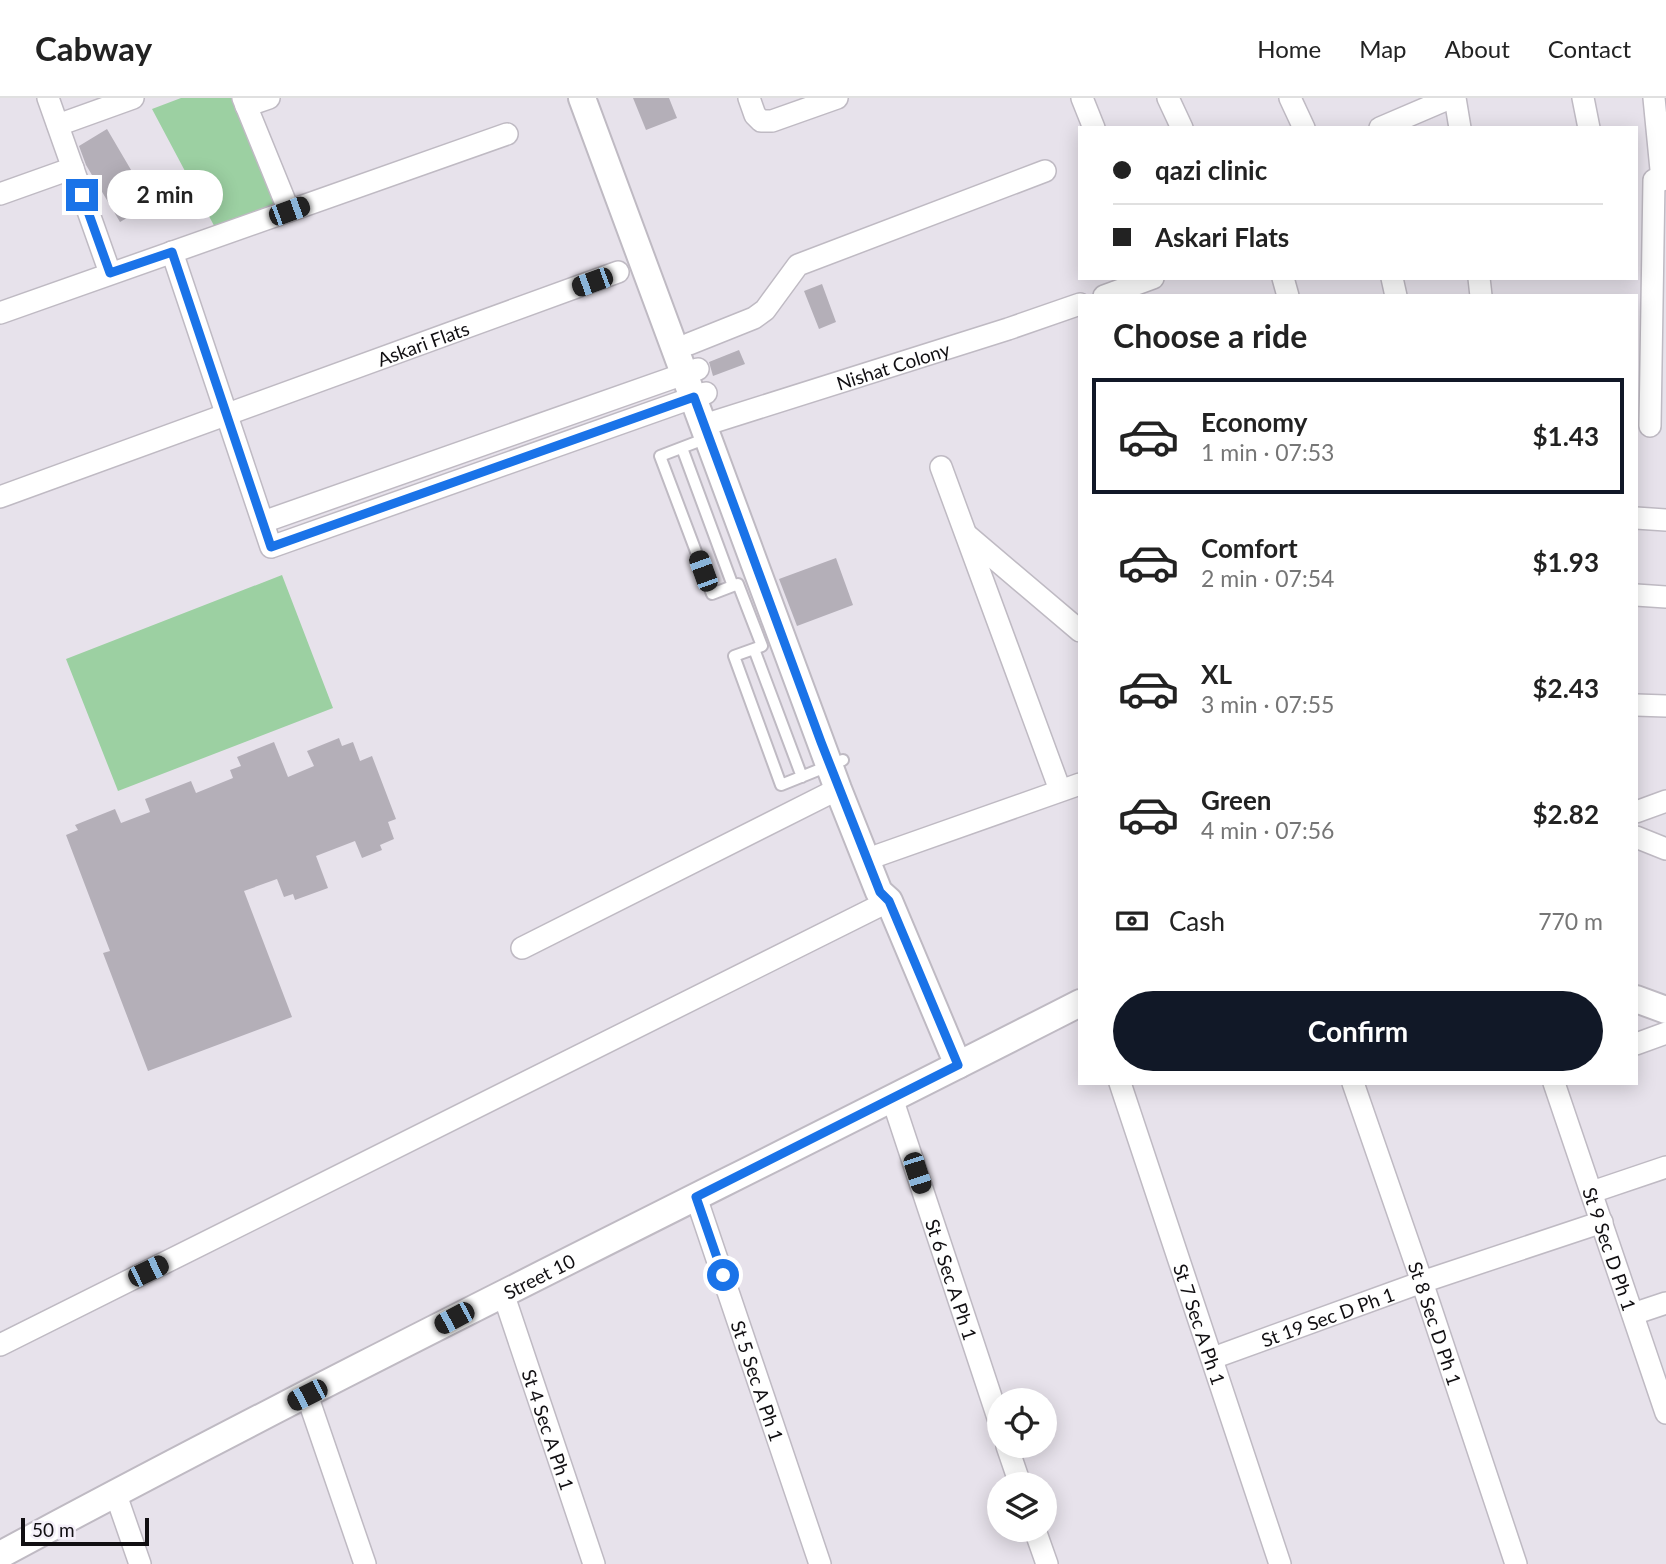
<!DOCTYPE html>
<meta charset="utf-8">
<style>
body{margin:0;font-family:Lato,sans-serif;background:#f6f6f6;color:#222;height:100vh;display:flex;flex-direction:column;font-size:26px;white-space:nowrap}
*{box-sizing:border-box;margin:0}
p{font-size:23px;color:#767676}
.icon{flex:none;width:38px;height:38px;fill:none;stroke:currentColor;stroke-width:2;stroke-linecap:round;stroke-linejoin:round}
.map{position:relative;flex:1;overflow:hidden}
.drawer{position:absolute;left:1078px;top:196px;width:560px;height:791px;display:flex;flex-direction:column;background:#fff;border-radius:0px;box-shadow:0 4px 18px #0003}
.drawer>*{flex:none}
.banner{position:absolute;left:1078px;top:28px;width:560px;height:154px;border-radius:0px;box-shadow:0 4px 18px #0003;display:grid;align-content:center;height:154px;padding:0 35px;background:#fff}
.buttons{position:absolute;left:987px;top:1290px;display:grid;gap:14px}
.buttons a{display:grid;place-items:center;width:70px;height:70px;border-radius:50%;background:#fff;box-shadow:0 4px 18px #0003;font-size:35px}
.scale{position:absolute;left:21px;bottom:18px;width:128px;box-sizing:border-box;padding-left:7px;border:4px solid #110f12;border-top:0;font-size:19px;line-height:24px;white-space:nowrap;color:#110f12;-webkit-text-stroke:5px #f4eff9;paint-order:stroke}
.end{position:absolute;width:32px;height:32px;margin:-16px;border:9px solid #1a73e8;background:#fff;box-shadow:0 0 0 4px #fff}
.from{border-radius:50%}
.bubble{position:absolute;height:49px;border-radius:24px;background:#fff;box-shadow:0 4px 18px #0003;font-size:23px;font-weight:700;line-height:49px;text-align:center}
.car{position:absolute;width:21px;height:42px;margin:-21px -10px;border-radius:9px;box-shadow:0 0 5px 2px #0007;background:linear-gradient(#222 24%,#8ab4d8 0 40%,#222 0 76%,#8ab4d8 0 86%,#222 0)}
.banner b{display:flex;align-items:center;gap:24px;height:66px;font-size:26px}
.banner b+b{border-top:2px solid #e0e0e0}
.banner i{width:18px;height:18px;background:#222}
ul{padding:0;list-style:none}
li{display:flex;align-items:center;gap:21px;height:116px;margin:0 14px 10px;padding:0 21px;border:4px solid transparent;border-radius:0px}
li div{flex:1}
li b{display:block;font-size:26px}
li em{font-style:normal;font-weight:700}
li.active{border-color:#111827}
li>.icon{width:63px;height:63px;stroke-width:1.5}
h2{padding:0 35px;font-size:32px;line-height:84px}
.pay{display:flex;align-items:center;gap:18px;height:77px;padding:0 35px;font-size:26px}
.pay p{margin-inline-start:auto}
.cta{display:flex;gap:14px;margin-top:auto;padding:14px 35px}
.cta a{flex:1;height:80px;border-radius:42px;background:#111827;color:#fff;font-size:28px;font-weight:700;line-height:80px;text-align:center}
header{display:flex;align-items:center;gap:42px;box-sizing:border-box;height:98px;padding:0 35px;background:#fff;border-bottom:2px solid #e0e0e0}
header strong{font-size:33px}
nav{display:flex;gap:38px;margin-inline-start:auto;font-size:24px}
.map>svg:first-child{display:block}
</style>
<header>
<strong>Cabway</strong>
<nav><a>Home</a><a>Map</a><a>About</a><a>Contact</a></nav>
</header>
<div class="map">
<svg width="1666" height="1466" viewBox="0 0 1666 1466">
<rect width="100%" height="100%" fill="#e7e2eb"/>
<path fill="#9cd0a2" d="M181,0H234L279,117L219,137L152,11Z
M282,477L333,610L118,693L66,561Z"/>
<path fill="#b4afb8" d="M633,0H669L677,20L646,32Z
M107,31L151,106L120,124L86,67L79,48Z
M822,186L836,224L819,231L804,193Z
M739,252L745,266L713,278L709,264Z
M836,460L853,507L797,528L779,481Z
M339,640L342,648L353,644L360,663L372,658L396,721L388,724L394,741L380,747L382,752L362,760L355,743L316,758L328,790L295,802L293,796L284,799L277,781L244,793L292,919L148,973L103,855L110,853L66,737L78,732L75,727L115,711L121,725L150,714L145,701L191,683L196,695L233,680L230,672L241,668L237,659L274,644L288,679L314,668L307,653Z"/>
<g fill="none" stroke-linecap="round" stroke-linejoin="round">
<g stroke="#bfbac3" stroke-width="14">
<path id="service" d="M707,340L660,358L712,496L738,486L762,548L734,558L781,687L843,662
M682,350L733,488
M754,551L802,679"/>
</g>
<g stroke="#bfbac3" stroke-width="24">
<g id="minor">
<path d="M48,0L110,175"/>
<path d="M243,0L289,113"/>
<path d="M749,0L755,17L761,23H772L837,0"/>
<path d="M1082,0L1094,30"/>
<path d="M1168,0L1182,30"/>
<path d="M1290,0L1304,30"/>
<path d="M1455,0L1460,30"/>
<path d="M1583,0L1589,30"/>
<path d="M1654,0L1662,82"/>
<path d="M246,8L269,0"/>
<path d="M58,27L133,0"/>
<path d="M1380,30L1450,0"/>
<path d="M0,96L73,70"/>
<path d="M172,154L271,449L706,295"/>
<path d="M1283,180L1288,198"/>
<path d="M1392,180L1396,198"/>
<path d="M1479,180L1481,198"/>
<path d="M1104,198L1153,180"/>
<path d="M0,215L507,36"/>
<path d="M689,246L754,220L765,212L798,167L1045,73"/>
<path id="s1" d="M704,327L1008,231L1080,206"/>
<path d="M1650,328L1654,82"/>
<path d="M941,369L1060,692"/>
<path id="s2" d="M0,399L618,174"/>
<path d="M1636,420L1666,422"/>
<path d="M263,424L698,271"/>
<path d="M968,438L1080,533"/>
<path d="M1636,497L1666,499"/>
<path d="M1636,607L1666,608"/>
<path d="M1636,714L1666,703"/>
<path d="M1636,739L1666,751"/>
<path d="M879,757L1080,686"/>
<path d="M522,850L838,691"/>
<path d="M1636,946L1666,935"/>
<path id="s3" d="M1120,985L1280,1466"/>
<path id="s4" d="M1353,985L1422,1184L1516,1466"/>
<path id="s5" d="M1554,985L1666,1315"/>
<path id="s6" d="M892,1000L999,1323"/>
<path d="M1592,1094L1666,1069"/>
<path id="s7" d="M696,1099L820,1466"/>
<path id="s8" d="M503,1195L594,1466"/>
<path d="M1633,1216L1666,1205"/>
<path d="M0,1247L889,803"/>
<path id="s9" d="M1213,1260L1422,1184L1602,1124"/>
<path d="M307,1297L365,1466"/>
<path d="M1007,1348L1020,1386"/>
<path d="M115,1394L140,1466"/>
<path d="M1035,1432L1047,1466"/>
</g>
</g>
<g stroke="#bfbac3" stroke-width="30">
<g id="tertiary">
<path d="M582,0L838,691L879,794L889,803L958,967"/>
<path d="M1636,901L1666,912"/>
<path id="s10" d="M0,1457C356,1265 720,1089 1080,905"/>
</g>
</g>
<use href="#service" stroke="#fff" stroke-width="10"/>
<use href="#minor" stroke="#fff" stroke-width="21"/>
<use href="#tertiary" stroke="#fff" stroke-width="26"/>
</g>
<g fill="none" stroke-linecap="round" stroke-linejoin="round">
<path stroke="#1a73e8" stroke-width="9" d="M82,97L110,175L172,154L271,449L694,299L821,644L880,794L889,803L958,967L696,1099L723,1177"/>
</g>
<g text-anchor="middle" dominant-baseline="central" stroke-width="6" stroke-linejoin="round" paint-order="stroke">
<g font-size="19" fill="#110f12" stroke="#f4eff9">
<text stroke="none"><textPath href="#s2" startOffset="450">Askari Flats</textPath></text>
<text stroke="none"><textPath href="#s1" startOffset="198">Nishat Colony</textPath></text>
<text stroke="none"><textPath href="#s5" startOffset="175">St 9 Sec D Ph 1</textPath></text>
<text stroke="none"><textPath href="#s10" startOffset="607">Street 10</textPath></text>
<text stroke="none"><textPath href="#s6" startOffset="191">St 6 Sec A Ph 1</textPath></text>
<text stroke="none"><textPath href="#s9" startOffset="122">St 19 Sec D Ph 1</textPath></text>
<text stroke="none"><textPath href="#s3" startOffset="254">St 7 Sec A Ph 1</textPath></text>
<text stroke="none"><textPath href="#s4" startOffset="254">St 8 Sec D Ph 1</textPath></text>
<text stroke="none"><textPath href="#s7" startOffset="194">St 5 Sec A Ph 1</textPath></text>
<text stroke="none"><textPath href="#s8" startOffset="144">St 4 Sec A Ph 1</textPath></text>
</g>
</g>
</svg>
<div class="buttons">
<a><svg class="icon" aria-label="locate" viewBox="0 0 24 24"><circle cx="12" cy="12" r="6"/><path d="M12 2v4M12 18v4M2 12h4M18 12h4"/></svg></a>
<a><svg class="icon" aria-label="layers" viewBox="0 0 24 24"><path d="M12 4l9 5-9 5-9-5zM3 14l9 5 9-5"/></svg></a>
</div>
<div class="scale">50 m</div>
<i class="end from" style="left:723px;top:1177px"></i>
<i class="end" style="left:82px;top:97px"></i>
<div class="bubble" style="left:107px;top:72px;width:116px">2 min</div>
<i class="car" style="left:289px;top:113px;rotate:70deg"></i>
<i class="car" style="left:592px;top:184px;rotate:250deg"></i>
<i class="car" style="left:703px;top:473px;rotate:340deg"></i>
<i class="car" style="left:917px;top:1075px;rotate:162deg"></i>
<i class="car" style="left:148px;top:1173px;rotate:64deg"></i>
<i class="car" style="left:454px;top:1220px;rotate:242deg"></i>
<i class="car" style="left:307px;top:1297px;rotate:243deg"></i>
<div class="banner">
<b><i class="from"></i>qazi clinic</b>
<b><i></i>Askari Flats</b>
</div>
<section class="drawer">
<h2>Choose a ride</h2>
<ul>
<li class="active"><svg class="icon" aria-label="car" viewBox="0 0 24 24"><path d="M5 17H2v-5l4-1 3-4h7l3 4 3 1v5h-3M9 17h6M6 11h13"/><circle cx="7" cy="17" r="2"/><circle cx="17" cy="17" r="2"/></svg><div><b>Economy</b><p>1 min · 07:53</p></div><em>$1.43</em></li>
<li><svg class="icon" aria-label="car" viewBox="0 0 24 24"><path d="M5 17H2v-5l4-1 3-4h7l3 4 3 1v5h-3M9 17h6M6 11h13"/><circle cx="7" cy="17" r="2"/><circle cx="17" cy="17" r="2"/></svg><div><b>Comfort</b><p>2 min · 07:54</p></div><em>$1.93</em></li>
<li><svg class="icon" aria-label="car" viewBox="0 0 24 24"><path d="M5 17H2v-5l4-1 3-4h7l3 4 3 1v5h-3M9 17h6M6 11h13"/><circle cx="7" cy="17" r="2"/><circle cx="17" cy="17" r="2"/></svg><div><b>XL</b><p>3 min · 07:55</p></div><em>$2.43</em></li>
<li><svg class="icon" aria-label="car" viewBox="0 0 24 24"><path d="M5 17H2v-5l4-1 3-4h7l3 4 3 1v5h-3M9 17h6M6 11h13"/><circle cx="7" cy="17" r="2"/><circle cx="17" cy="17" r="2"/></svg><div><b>Green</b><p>4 min · 07:56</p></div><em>$2.82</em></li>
</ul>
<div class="pay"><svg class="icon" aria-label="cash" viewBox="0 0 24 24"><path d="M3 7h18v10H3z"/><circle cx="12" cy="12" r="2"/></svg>Cash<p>770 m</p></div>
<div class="cta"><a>Confirm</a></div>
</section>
</div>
